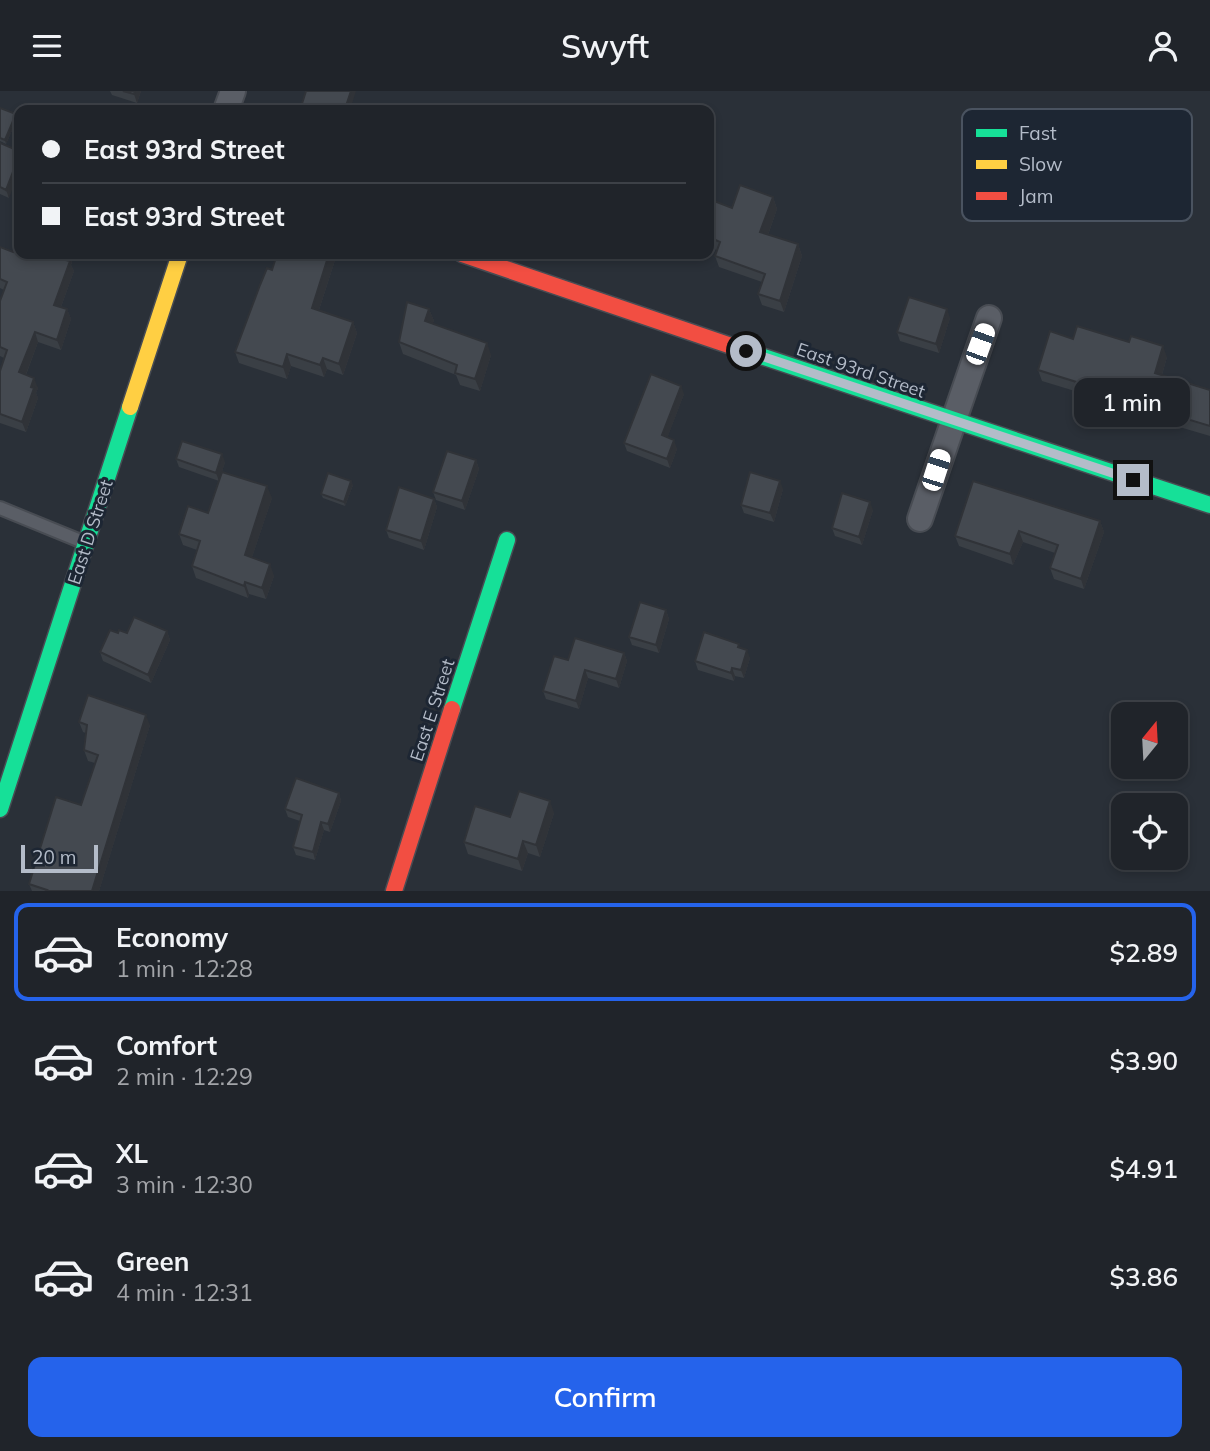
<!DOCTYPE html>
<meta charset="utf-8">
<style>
body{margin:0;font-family:Mulish,sans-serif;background:#2d3036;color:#f1f3f6;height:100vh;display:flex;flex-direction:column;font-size:26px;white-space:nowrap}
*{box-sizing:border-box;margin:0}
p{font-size:23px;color:#a2a4a8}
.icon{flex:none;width:38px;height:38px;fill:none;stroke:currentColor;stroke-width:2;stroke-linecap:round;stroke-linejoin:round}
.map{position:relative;height:800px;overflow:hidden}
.sheet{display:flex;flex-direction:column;background:#20242a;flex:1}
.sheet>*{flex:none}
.guide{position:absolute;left:14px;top:14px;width:700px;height:154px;border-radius:14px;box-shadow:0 4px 10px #0003,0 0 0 2px #3d4147;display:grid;align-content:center;height:154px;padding:0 28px;background:#20242a}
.needle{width:46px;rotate:18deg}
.tools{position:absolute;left:1111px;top:611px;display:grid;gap:14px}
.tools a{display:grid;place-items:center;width:77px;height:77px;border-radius:14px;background:#20242a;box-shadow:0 4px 10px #0003,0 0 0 2px #3d4147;font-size:35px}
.scale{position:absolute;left:21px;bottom:18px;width:77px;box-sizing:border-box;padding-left:7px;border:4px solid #b4bcc9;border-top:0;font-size:19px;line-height:24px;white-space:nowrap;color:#b4bcc9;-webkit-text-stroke:5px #1d2633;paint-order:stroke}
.end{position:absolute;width:32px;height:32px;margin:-16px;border:9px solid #b4bcc9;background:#111;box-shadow:0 0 0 4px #111}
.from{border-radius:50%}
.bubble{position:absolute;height:49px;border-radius:14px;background:#20242a;box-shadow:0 4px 10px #0003,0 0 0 2px #3d4147;font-size:23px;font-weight:600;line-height:49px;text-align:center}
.car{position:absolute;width:21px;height:42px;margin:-21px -10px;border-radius:9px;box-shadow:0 0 5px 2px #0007;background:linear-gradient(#fff 24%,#345 0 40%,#fff 0 76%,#345 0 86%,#fff 0)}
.guide b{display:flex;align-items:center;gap:24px;height:66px;font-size:26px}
.guide b+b{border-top:2px solid #3d4147}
.guide i{width:18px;height:18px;background:#f1f3f6}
ul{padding:12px 0 0;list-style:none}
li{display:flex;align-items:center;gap:21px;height:98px;margin:0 14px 10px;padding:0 14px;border:4px solid transparent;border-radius:14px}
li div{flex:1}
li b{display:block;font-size:26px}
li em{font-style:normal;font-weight:600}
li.on{border-color:#2563eb}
li>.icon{width:63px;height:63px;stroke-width:1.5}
.action{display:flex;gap:14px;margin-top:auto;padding:14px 28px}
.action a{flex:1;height:80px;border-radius:14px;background:#2563eb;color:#fff;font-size:28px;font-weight:600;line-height:80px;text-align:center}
header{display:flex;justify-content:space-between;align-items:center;height:91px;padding:0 28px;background:#20242a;font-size:32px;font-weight:600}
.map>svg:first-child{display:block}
</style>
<header><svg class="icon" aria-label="menu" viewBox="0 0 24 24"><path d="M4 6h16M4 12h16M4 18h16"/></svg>Swyft<svg class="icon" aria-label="person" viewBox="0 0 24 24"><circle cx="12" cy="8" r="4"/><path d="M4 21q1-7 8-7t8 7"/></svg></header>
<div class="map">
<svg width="1210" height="800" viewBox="0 0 1210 800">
<rect width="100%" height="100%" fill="#2a3038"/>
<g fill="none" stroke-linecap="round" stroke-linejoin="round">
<g stroke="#484c53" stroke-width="16">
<path id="lane" d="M0,417L83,451"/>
</g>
<g stroke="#484c53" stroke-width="28">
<path id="street" d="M226,19L233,0
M920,428L989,227"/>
</g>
<g stroke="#484c53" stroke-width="19">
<path id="fast" d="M746,260L1210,414
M452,618L507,449
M0,718L130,316"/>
</g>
<g stroke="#484c53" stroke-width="19">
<path id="slow" d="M130,316L180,163"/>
</g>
<g stroke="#484c53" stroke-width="19">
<path id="jam" d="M462,163L746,260
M394,800L452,618"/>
</g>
<use href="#lane" stroke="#5a5e66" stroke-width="12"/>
<use href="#street" stroke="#5a5e66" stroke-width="24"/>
<use href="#fast" stroke="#16e098" stroke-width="16"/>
<use href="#slow" stroke="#ffcf43" stroke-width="16"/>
<use href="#jam" stroke="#f24e42" stroke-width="16"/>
</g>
<path fill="#3a3f45" d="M110,0H141L137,12L112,4Z
M0,17L17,28L6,53L0,50Z
M0,52L9,107L0,103Z
M773,106L777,118L768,144L798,153L802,165L784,221L762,214L758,203L762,191L719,176L715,165L717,159L709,156V108L732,117Z
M0,156L19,163H69L72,171L71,174L74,180L61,216L67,218L71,228L61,259L38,251L26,284L38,297L36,302L38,307L26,341L0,332V280L4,267L0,265V210L4,199L0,197Z
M337,163L319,219L353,231L357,242L343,284L327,278L324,286L291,275L287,288L239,272L235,261L272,179Z
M429,218L434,230L432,233L491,264L480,300L460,294L456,284L403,263L399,251Z
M950,227L939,262L900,250L897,241Z
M1073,248L1167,266L1162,284L1210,299V345L1149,327L1147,331L1117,322L1114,312L1042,290L1038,279Z
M684,303L667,347L677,358L670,377L627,360L624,352Z
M176,368L225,371L219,390L179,376Z
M476,369L479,378L465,419L436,409L433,401Z
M353,394L345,415L323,407L321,403Z
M783,398L774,431L744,422L741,414Z
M272,407L252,466L274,485L266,508L249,503L248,507L196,487L192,475L197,459L183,454L179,443L208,422Z
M434,408L437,416L424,459L389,447L386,439Z
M873,419L862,454L835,445L832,437Z
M1100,430L1104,441L1084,498L1054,488L1050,477L1055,462L1023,451L1013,474L959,455L955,445Z
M666,519L669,528L659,562L632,554L629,546Z
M167,540L170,549L151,592L103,570L100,561L118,542Z
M741,557L750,567L744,587L735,585L734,590L698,579L695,570Z
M624,562L627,570L619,597L588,587L579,618L546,608L543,600L568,569Z
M79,631L150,634L99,800H32L29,793L81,714L95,672L88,670L84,659L86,642L83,641Z
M339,702L341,710L330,741L324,739L315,769L296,764L293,756L300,730L288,726L285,718Z
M554,722L540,766L528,762L522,780L468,763L464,751L510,726Z"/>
<path fill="#303338" d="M135,0H141L137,12L134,3Z
M351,0H356L350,19L345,18Z
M16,23L17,28L6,53L5,49Z
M19,65V82L9,107L6,99Z
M773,106L777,118L765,152L760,141Z
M798,153L802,165L784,221L780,210Z
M68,163H69L72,171L71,174L74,180L58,224L54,214Z
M329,163H337L316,228L312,217Z
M67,218L71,228L61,259L57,249Z
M429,218L434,230L429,243L425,230Z
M947,218L950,227L939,262L936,253Z
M353,231L357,242L343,284L339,273Z
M35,241L38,251L23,291L19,281Z
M487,252L491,264L480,300L475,288Z
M1163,255L1167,266L1159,294L1155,282Z
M287,263L291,275L287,288L283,276Z
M323,267L327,278L324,286L320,274Z
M34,287L38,297L36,302L38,307L26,341L22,331Z
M681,295L684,303L665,353L662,344Z
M1144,315L1149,327L1147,331L1143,320Z
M674,349L677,358L670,377L667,368Z
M222,363L225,371L219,390L216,382Z
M476,369L479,378L465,419L462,410Z
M351,390L353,394L345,415L344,411Z
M780,390L783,398L774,431L770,422Z
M267,395L272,407L249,475L245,464Z
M434,408L437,416L424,459L421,450Z
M870,411L873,419L862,454L859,446Z
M1100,430L1104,441L1084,498L1081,488Z
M1019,440L1023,451L1013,474L1010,463Z
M270,473L274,485L266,508L262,497Z
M245,491L249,503L248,507L244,495Z
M666,519L669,528L659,562L656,554Z
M167,540L170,549L151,592L148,584Z
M747,559L750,567L744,587L741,579Z
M624,562L627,570L619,597L616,588Z
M732,577L735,585L734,590L731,582Z
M585,579L588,587L579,618L576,610Z
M146,624L150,634L99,800H92Z
M339,702L341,710L330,741L328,733Z
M550,710L554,722L540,766L536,754Z
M321,731L324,739L315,769L313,761Z
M523,750L528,762L522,780L518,768Z"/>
<path fill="#444950" stroke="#303338" stroke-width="2" d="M123,0H135L134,3Z
M306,0H351L345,18L349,19H300Z
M0,17L16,23L5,49L0,47Z
M0,52L19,60V65L6,99L0,96Z
M740,94L773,106L760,141L798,153L780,210L758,203L765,183L715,165L720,151L709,146V108L732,117Z
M19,145V163H68L66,169L70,170L54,214L67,218L57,249L35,241L19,281L34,287L31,296L34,297L22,331L0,323V280L7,259L0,256V210L7,191L0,188V156L13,161Z
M277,163H329L312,217L353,231L339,273L323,267L320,274L287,263L283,276L235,261L260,194L267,177L272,179Z
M909,206L947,218L936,253L897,241Z
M407,211L429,218L425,230L487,252L475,288L455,282L457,274L399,251Z
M1077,235L1129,251L1131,245L1163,255L1155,282L1210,299V335L1144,315L1143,320L1113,310L1115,303L1038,279L1050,240L1073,248Z
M651,283L681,295L662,344L674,349L667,368L624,352Z
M182,350L222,363L216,382L176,368Z
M447,360L476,369L462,410L433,401Z
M222,381L267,395L245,464L270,473L262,497L245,491L244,495L192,475L200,450L179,443L188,415L208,422Z
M750,381L780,390L770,422L741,414Z
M328,382L351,390L344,411L321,403Z
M973,390L1100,430L1081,488L1050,477L1058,454L1019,440L1010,463L955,445Z
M399,396L434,408L421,450L386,439Z
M842,402L870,411L859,446L832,437Z
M640,511L666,519L656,554L629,546Z
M134,526L167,540L148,584L100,561L110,539L118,542L119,539L127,542Z
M704,541L739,553L738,556L747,559L741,579L732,577L731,582L695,570Z
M575,547L624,562L616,588L585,579L576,610L543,600L554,565L568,569Z
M88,604L146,624L92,800H46L47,799L29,793L56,706L81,714L98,664L84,659L87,634L79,631Z
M296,687L339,702L328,733L321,731L313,761L293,756L302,724L285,718Z
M519,700L550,710L536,754L523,750L518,768L464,751L475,715L510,726Z"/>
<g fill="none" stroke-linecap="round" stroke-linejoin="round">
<path stroke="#b4bcc9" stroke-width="9" d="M746,260L1133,389"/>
</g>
<g text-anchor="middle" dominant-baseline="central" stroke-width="6" stroke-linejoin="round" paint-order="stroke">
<g font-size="18" fill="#b4bcc9" stroke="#1d2633">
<text transform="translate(861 279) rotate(19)">East 93rd Street</text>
<text transform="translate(90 441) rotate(-72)">East D Street</text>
<text transform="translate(432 619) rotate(-72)">East E Street</text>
</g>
</g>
<rect x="962" y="18" width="230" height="112" rx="10" fill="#1d2633" stroke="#4a5360" stroke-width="2"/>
<rect x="976" y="38" width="31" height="8" fill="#16e098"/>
<rect x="976" y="69" width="31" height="9" fill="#ffcf43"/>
<rect x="976" y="101" width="31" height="8" fill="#f24e42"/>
<g font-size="19" fill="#b4bcc9">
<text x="1019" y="49">Fast</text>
<text x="1019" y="80">Slow</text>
<text x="1019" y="112">Jam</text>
</g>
</svg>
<div class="tools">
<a><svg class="needle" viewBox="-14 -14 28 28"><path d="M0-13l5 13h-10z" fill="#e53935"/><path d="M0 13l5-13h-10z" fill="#a2a4a8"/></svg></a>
<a><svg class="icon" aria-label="locate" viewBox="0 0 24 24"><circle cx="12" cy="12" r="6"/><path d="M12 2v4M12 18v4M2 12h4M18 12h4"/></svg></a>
</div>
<div class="scale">20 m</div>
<i class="end from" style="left:746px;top:260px"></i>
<i class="end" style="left:1133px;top:389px"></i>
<div class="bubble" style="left:1074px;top:287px;width:116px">1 min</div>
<i class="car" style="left:980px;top:253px;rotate:20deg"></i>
<i class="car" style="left:936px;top:379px;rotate:18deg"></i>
<div class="guide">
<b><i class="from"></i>East 93rd Street</b>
<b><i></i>East 93rd Street</b>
</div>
</div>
<section class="sheet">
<ul>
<li class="on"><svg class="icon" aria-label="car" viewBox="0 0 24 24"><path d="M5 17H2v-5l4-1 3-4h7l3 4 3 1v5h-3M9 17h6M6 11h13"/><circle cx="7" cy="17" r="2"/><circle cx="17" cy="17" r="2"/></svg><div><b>Economy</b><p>1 min · 12:28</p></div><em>$2.89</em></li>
<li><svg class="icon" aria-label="car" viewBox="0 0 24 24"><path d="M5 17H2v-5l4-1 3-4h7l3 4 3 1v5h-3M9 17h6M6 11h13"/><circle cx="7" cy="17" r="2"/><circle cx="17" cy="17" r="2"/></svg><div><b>Comfort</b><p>2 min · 12:29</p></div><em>$3.90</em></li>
<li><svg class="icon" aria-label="car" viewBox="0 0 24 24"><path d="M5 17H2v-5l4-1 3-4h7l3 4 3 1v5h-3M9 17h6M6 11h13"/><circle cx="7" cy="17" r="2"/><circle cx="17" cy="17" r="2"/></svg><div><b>XL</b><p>3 min · 12:30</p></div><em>$4.91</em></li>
<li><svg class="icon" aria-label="car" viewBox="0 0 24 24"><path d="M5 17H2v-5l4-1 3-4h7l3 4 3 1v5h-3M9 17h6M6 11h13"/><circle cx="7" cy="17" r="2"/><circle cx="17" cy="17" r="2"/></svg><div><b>Green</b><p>4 min · 12:31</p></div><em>$3.86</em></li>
</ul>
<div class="action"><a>Confirm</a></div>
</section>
